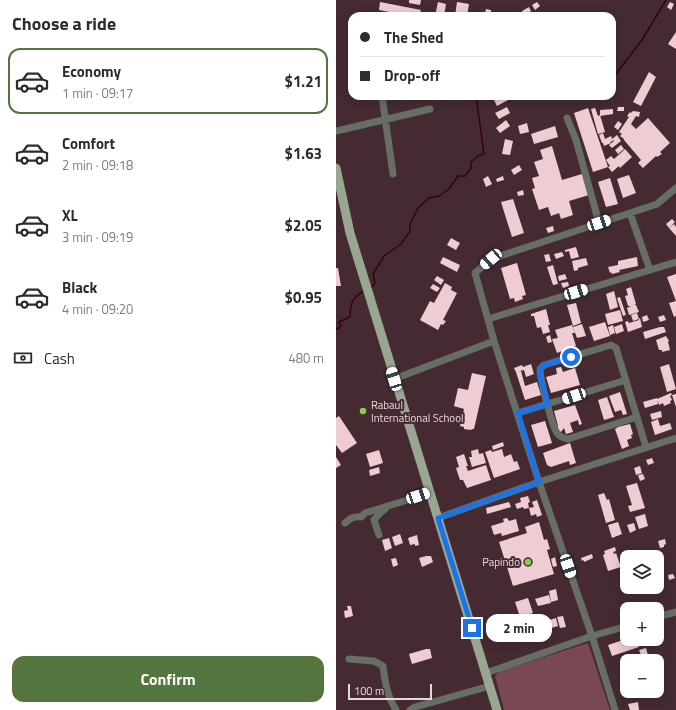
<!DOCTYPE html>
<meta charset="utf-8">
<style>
body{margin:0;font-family:"Titillium Web",sans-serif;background:#f7f7f7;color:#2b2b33;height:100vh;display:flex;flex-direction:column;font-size:15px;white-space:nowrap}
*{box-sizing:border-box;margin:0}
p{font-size:13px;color:#7c7c81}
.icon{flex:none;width:22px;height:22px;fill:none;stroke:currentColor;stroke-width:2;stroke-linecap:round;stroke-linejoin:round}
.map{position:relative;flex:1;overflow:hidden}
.sheet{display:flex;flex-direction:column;background:#fff;width:336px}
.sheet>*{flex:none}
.guide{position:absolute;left:12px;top:12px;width:268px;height:88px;border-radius:12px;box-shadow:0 2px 10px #0003;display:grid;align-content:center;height:88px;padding:0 12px;background:#fff}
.fabs{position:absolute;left:284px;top:550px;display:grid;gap:8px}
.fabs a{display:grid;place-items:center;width:44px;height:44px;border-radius:8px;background:#fff;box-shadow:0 2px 10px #0003;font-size:20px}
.scale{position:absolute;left:12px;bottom:10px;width:84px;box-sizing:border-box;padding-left:4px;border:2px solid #e9d8db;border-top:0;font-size:11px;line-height:14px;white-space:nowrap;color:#e9d8db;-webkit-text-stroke:3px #452b31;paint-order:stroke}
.end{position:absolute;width:18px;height:18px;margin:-9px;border:5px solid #1a73e8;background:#fff;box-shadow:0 0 0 2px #fff}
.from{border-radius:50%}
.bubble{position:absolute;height:28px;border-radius:12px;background:#fff;box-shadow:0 2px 10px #0003;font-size:13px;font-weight:700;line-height:28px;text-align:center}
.car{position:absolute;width:12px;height:24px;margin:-12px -6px;border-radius:5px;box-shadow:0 0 3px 1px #0007;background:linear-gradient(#fff 24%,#345 0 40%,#fff 0 76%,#345 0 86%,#fff 0)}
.guide b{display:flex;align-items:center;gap:14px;height:38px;font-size:15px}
.guide b+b{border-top:1px solid #e1e1e2}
.guide i{width:10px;height:10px;background:#2b2b33}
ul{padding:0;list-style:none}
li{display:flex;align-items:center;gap:12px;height:66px;margin:0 8px 6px;padding:0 4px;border:2px solid transparent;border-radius:12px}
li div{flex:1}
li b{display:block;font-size:15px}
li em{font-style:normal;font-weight:700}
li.current{border-color:#54753e}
li>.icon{width:36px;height:36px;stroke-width:1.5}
h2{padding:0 12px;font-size:18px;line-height:48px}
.pay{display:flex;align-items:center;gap:10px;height:44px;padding:0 12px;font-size:15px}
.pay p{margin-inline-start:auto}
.primary-button{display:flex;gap:8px;margin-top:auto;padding:8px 12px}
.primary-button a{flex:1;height:46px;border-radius:12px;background:#54753e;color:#fff;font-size:16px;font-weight:700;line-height:46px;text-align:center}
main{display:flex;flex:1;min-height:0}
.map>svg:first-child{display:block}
</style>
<main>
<section class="sheet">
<h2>Choose a ride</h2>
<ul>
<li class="current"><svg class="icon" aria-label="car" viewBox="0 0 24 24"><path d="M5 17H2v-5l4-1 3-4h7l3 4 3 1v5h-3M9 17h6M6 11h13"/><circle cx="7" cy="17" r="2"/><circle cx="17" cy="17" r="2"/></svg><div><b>Economy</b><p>1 min · 09:17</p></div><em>$1.21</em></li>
<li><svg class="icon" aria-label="car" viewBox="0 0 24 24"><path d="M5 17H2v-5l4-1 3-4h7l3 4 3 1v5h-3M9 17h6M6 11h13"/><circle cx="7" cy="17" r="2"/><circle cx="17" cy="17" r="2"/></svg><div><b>Comfort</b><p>2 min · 09:18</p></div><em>$1.63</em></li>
<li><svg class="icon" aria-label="car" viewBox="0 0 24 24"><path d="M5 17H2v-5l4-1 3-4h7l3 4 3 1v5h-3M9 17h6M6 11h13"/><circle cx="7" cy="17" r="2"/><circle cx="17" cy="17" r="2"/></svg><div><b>XL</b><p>3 min · 09:19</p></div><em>$2.05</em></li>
<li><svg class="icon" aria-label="car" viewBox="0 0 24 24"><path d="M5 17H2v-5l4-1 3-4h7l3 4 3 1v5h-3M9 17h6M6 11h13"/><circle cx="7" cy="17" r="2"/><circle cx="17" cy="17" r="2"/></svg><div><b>Black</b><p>4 min · 09:20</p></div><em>$0.95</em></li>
</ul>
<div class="pay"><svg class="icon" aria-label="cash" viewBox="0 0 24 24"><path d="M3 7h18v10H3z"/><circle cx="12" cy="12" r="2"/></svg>Cash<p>480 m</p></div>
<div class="primary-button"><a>Confirm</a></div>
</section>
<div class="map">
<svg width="340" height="710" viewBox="0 0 340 710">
<rect width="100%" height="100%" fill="#452b31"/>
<path fill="#7a4755" d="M252,643L274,710H168L159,676L164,671Z"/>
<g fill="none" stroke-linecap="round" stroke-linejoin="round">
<path stroke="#350015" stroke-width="1.5" d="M276,79L306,40L330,0
M35,288L39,283L37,274L48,256L65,244L74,231V224L82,208L93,198L103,196L113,189L122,176H129L135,168V162L142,156L148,154L140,96
M0,328L2,329L5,326L3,322L14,317C14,305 16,297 28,291"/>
</g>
<path fill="#efccd4" d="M73,0H85L84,5L73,3Z
M44,2L85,10L83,16H73L43,10Z
M102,2L110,4L108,16H99Z
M121,2L133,4L131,16H119Z
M201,2L204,6L199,10L196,5Z
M334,2L338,4L335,10L331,7Z
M193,7L195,11L192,13L193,15L190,16L186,11Z
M150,9L155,10V12L158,13V16H148Z
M340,32V49L332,44Z
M313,72L320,77L305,106L297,102Z
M165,96H169L172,100L161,106L158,100Z
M171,107L174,113L163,119L159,113Z
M282,107H288V111H281Z
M252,108L272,167L257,172L238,113Z
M259,108L262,116L264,115L269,132L262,134L255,109Z
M277,109V114L264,116V110Z
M297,111L304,112L303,117L300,116L295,124L300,129L312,118L334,143L324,152L326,154L321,157L320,156L307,168L302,163L305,160L288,140V139L284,136L286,134L283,132L293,117L291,116L294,112L295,113Z
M170,120L174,126L164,133L160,128Z
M282,121L286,124L282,130L278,127Z
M191,123L193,132L184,134L182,126Z
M219,126L222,137L198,144L195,134Z
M267,133L269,139L275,136L277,141L274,142L275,143L268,146L267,143H266L263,135Z
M281,135L285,141L276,148L273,145L278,141L276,139Z
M169,139L177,141L174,155L166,154Z
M285,145L288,149L282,154L279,150Z
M216,146L226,180L246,174L253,195L233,201L237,215L225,219L223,213L215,216L212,207L203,210L196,189L199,188L196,178L203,176L198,162L207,159L204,150Z
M289,149L296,157L284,168L283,166L276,172L272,167L274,166L270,160L275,156L278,159Z
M183,165L186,170L178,175L175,170Z
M293,175L300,193L287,198L281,179Z
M152,176L156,184L150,187L147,179Z
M167,176L168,180L161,182L160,179Z
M274,178L282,204L270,207L262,182Z
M187,190L188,195L182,196L181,192Z
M177,199L188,233L176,237L165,202Z
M336,219L339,222L333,228L330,224Z
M338,224L340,227V236L333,228Z
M217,226L218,231L212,233L210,228Z
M115,238L124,243L120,250L111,245Z
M240,247L243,257L235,259L233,251L229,252V250Z
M226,252L228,256L220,259L218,254Z
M213,254L215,261L210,262L208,255Z
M107,257L124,265L121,272L104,263Z
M301,257L302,266L283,270L284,272L276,274L275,272L274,273L272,267L282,265V261Z
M250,258L252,265L242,268V270L238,271L236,261Z
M181,263L190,295L186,296L187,299L179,302L178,298L174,299L165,268Z
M217,265L222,284L217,285L211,267Z
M0,268H2L5,286H0Z
M229,274L231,279L223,281L222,276Z
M340,274V316L338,317L333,303L340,301L331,277Z
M101,276L108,280L105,285L98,280Z
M232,282L233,286L227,288L225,283Z
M109,283L116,287L115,290L121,293L107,320L110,321L107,325L105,324L102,330L84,320L94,301L98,303Z
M97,284L104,288L101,292L94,288Z
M295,287L300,304L298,305H300L303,312L293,315L291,308L295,306H292L289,296L292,295L290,289Z
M278,291L282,307L274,310L270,294Z
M284,297L290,315L287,316L281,298Z
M240,303L245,323L237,326L231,305Z
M210,309L214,325H212L214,332L207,334L205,327L201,328L198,316H195V314Z
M284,310L287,321L272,325L269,314Z
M301,313L303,319L297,321L295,315Z
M311,315L313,320L307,322L306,317Z
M328,315L330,320L324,322L322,317Z
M304,318L306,327L292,332L289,322L292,321L293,323L303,320V319Z
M269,322L274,336L258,341L253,327Z
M246,324L250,336L241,338L237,327Z
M286,324L288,331L280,334L278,327Z
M236,325L239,333H236L240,346L221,353L216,339L222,338L219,330Z
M277,325L279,333L274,335L272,327Z
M324,327H328L330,332L309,339L307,332Z
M214,335L216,342L212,343L210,337Z
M330,336L333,341L332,342L334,350L326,352V350H323L320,340Z
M195,364L198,374L190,377L188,370L180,372L178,368L186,365L187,367Z
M333,364L340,389L331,392L324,367Z
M225,367L227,372L239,368L244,385L215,393L210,377L221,374L220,368Z
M185,371L189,386L201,382L205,395L189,400L180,372Z
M136,373L150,376L138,429H136L135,430L128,429V427L124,426L128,409L118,406L122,388L132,390Z
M284,392L291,414L287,415L285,410L279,412L273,396Z
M335,393L336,395L334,396L336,400L334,401L335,403L328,406L327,403L323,405L321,399Z
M340,394V407L336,395Z
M271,397L278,417L268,420L262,400Z
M321,398L322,404L309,408L307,402Z
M239,405L246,424L243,425L242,420L234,423L237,432L230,434L228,428L225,432L221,429L222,426L218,411Z
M325,411L326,417L316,420L314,414Z
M3,416L21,443L6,453L0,445V418Z
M322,419L324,426L334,423L336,429L319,435L315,422Z
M209,421L216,443L202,447L195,425Z
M294,424L297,434L295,435L296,438L291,440L293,446L286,449L279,429L282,427Z
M167,442L168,446L157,450L156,446Z
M234,443L240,463L234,465L233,461L215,467L211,465L207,453Z
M142,449L143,454L147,453L150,463L136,467L133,457H136L135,451Z
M166,449L168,457L175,454L178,462L181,461L184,469L158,478L149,452L155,450L156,452Z
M43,450L47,463L34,467L30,454Z
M128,454L132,466H130L132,471L150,465L155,480L131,488L127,480H124L120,468L123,467L120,457Z
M0,457L5,465L0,468Z
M316,458L318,463L312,465L310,460Z
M304,466L306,473L300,475L298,468Z
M43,467L44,473L34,476L33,470Z
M307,474L309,479L304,481L302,475Z
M301,483L309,508L294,512L292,506L296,505L290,486Z
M268,493L271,500L273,499L279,520L270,523L262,495Z
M192,496L194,502L192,503L193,508L188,509L187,507L181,509L179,504L185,502L184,498Z
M201,500L206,515L201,517L200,514L195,516L193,508L198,507L196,502Z
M173,502L175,507L151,514L150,508Z
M309,514L312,526L303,529L299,517Z
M171,518L173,521L180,519L183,531L166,536L165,533L158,535L155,526L168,522L167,519Z
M203,522L208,540L211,539L214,549L211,550L218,574L177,586L163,542L191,533L189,527Z
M282,522L286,534L276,538L272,525Z
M298,523L300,530L294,533L291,525Z
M64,534L67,543L59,546L56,537Z
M81,535L83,545L79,546V544L74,545L72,538Z
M53,538L56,548L49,551L46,540Z
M329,539L330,544L328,545V547L324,548L322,541Z
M279,547L280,551L277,552L278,554L280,553L285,567L272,571L267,555L269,554L268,551Z
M256,554L257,558L248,562V560L246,561L245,558Z
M90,556H95L97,562L86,567L83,558Z
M219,557L221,566L217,567L215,559Z
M60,558L62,565L57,567L55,559Z
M337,574L339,578L333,580L332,575Z
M220,589L222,600L215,602L213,591Z
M213,595L215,603L202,606L199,599Z
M192,598L197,613L184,617L179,602Z
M11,606H15L17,616L9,618L8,611L12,610Z
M227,616L230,627L224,628L221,617Z
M220,618L222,626L209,630L207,622Z
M199,620L203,634L190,638L186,624Z
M290,639H301L303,647L276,656L272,645Z
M310,648L313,659L308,661L307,658H306L303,650Z
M90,649H94L96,658L76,664L73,654Z
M291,666V675L286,677L284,669Z
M302,702L303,710H294L292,704Z"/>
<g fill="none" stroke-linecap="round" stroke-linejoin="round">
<path stroke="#676e63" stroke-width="7" d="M46,96L57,174
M231,118L240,140L263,223
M0,131L94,109
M294,213L314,270
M152,319L340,262
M158,341L203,482L256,636L279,710
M58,379L158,341L139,273L155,259L321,204L340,188
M182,413L290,380
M301,417L232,439C228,438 223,437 221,433C216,426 204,379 204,369L208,365L275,345L280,348L310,447
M102,518L203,482L340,438
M9,523C14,518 18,516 25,517L29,513L94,493
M43,535L38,520L43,514L49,509
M321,617L340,612
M13,659L38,661L47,666C49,682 51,696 60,710
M150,673L256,636L291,626
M74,710L79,707L154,686"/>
<path stroke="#99a691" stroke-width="9" d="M0,168L14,233L161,710"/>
</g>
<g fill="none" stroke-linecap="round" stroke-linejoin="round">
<path stroke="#1a73e8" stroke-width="5" d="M136,628L102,518L203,482L182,413L212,404L204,376V369L208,365L235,357"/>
</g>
<g fill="#85cf4c" stroke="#452b31" stroke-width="1.5">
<circle cx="27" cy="411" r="4"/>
<circle cx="192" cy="562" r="4"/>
</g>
<g text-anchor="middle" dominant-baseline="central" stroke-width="4" stroke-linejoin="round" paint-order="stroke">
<g font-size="11" fill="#e9d8db" stroke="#452b31" text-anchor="start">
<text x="35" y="405">Rabaul<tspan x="35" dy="13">International School</tspan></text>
<text x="184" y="562" text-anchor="end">Papindo</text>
</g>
</g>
</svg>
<div class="fabs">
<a><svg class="icon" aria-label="layers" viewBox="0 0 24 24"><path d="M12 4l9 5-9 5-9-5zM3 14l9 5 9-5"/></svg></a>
<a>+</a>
<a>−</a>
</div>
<div class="scale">100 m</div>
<i class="end from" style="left:235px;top:357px"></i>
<i class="end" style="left:136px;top:628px"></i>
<div class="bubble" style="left:150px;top:614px;width:66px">2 min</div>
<i class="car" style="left:263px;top:223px;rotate:72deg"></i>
<i class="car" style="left:155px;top:259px;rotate:229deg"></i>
<i class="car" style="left:240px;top:292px;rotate:73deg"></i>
<i class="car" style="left:58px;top:379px;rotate:343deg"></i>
<i class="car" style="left:238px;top:396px;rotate:252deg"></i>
<i class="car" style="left:82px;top:496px;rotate:72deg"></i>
<i class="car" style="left:232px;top:566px;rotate:161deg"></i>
<div class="guide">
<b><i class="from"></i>The Shed</b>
<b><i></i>Drop-off</b>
</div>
</div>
</main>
